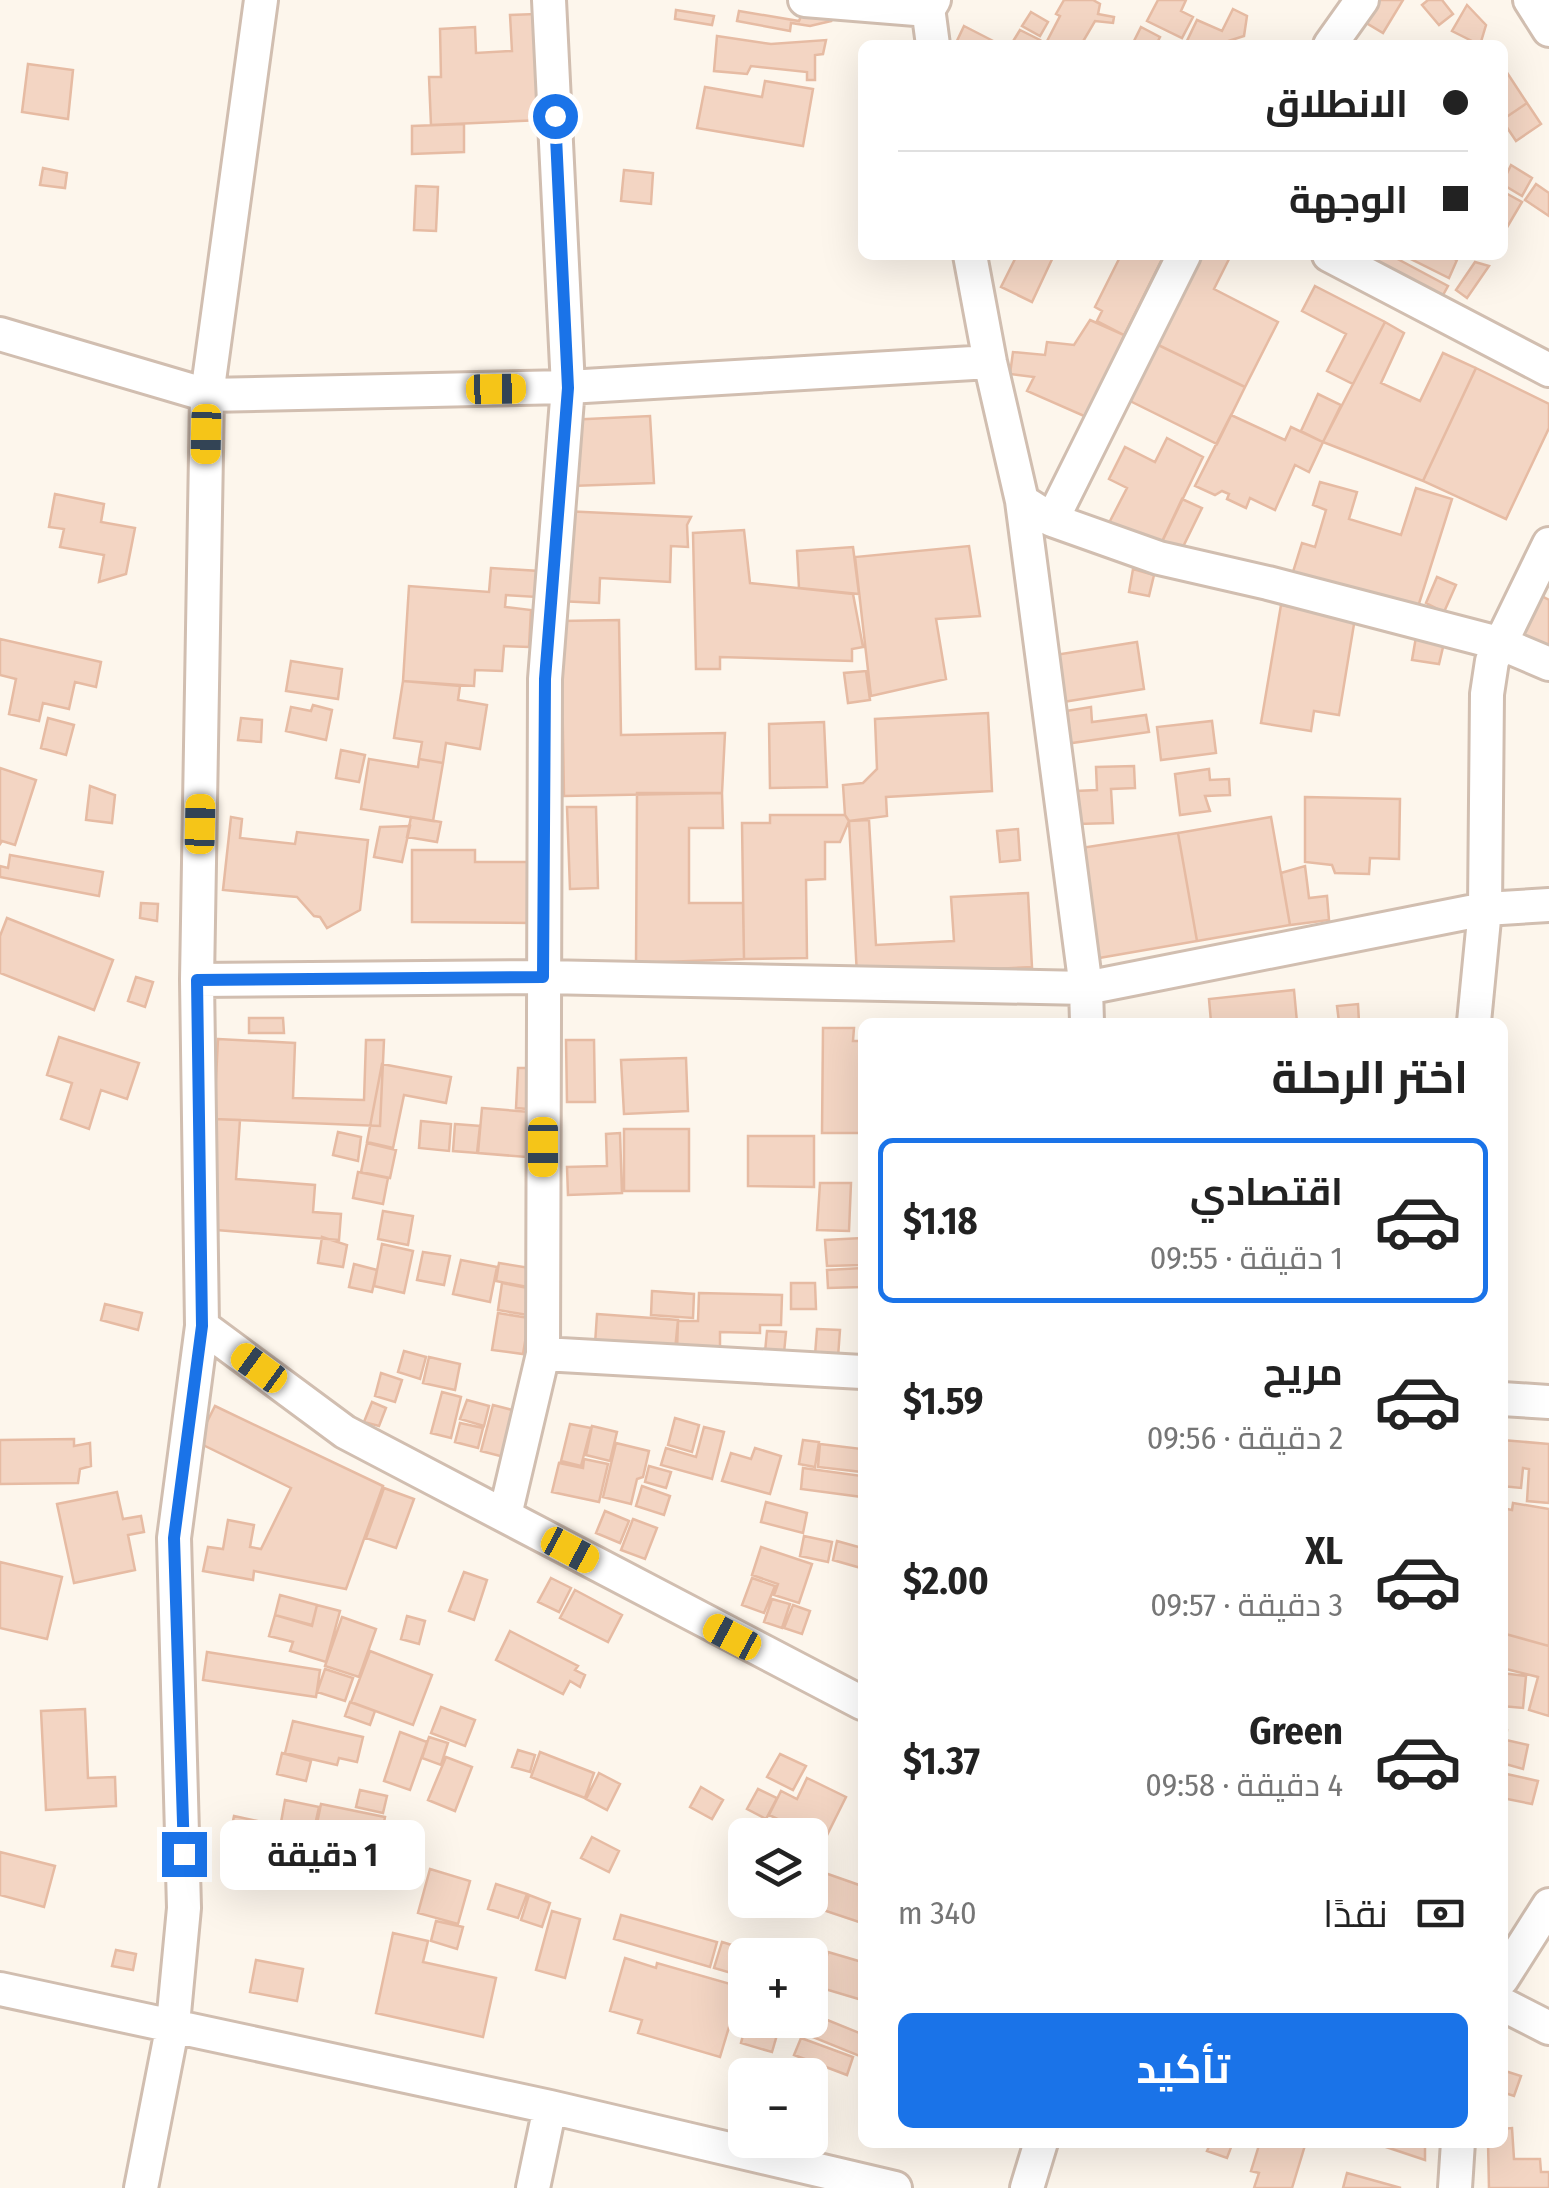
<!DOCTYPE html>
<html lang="ar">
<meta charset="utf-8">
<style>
body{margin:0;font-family:"Fira Sans Condensed",Cairo,sans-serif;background:#f2f2f2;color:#222;direction:rtl;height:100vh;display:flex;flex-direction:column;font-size:38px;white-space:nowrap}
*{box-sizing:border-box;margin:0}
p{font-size:32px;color:#767676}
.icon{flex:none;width:55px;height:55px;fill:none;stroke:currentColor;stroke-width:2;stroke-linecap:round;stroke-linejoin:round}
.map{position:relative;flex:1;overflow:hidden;direction:ltr}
.side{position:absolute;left:858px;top:1018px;width:650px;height:1130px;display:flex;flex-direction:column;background:#fff;border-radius:15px;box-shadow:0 10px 40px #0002;direction:rtl}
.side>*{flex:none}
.guide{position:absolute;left:858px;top:40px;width:650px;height:220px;border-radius:15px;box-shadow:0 10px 40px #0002;direction:rtl;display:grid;align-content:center;height:220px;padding:0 40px;background:#fff}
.tools{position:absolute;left:728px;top:1818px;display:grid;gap:20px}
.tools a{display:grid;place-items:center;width:100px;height:100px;border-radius:15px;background:#fff;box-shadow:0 10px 40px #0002;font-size:50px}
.end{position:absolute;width:45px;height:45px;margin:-22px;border:12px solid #1a73e8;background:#fff;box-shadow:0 0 0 5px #fff}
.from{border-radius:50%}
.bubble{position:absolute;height:70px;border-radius:15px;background:#fff;box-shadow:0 10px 40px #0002;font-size:32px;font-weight:700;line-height:70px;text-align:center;direction:rtl}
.car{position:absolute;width:30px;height:60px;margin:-30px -15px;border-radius:12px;box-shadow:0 0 8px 2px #0007;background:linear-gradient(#f5c518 24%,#345 0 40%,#f5c518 0 76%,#345 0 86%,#f5c518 0)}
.guide b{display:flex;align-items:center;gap:35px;height:95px;font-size:38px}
.guide b+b{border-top:2px solid #e0e0e0}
.guide i{width:25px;height:25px;background:#222}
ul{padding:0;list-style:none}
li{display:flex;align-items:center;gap:30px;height:165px;margin:0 20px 15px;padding:0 20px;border:5px solid transparent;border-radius:15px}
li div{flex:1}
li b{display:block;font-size:38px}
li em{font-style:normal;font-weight:700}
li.current{border-color:#1a73e8}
li>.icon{width:90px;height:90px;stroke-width:1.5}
h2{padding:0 40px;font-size:45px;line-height:120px}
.pay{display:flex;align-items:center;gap:25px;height:110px;padding:0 40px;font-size:38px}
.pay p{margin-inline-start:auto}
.button{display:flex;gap:20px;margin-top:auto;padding:20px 40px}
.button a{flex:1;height:115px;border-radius:15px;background:#1a73e8;color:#fff;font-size:40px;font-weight:700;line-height:115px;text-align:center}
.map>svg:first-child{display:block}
</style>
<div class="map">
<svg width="1549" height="2188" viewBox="0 0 1549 2188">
<rect width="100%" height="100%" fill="#fdf6ec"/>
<path fill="#f3d5c3" stroke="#e6bba3" stroke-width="2.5" d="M1064,0H1093L1100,4L1098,14L1114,17L1113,23L1095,21L1081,45H1045L1060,16L1056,14Z
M1158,0H1186L1181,11L1193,17L1182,38L1147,21Z
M1369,0H1403L1383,33L1358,18Z
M1428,0H1442L1453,14L1439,25L1422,5Z
M1467,5L1486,25L1480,45L1452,31Z
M1233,9L1247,16L1244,36L1216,45L1186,43L1197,20L1222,31Z
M676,10L714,16L712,25L675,19Z
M739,11L799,21L802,14L828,11L831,21L810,26L791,23L790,31L737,21Z
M1031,12L1048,22L1040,36L1022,26Z
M536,14L541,120L431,125L429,77H441L440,29L475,27L476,53L512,51L510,15Z
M964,26L1001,45H955Z
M1141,27L1160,37L1156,45H1132Z
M1020,30L1040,40L1037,45L1012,43Z
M717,36L771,44L826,40L823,54L815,55V80H807V72L751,66L747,74L714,71Z
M28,64L73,70L68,119L22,112Z
M1502,65L1527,103L1502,120Z
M765,81L813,89L803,146L697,128L705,87L762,97Z
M1527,103L1541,124L1516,141L1502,120Z
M464,124V152L412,154V126Z
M1511,165L1532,178L1522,196L1502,184Z
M43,168L67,173L65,188L40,185Z
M624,170L653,173L651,204L621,201Z
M1536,184L1549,193V216L1525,200Z
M416,186L438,187L436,231L414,230Z
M1502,191L1522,202L1506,229L1502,227Z
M1017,255H1054L1032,302L1001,287Z
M1121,255H1164L1124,335L1097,321L1102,311L1095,307Z
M1193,255H1231L1214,289L1278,322L1245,387L1150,341Z
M1361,255H1390L1448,286L1438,304Z
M1410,255H1446L1457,260L1449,278L1409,258Z
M1475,262L1489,266L1467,298L1456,290Z
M1315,286L1385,322L1353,384L1327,371L1346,334L1302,311Z
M1090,320L1124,335L1091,419L1027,391L1034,377L1010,374L1013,352L1045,355L1047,342L1074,345Z
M1385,322L1404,333L1381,383L1420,401L1443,353L1476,368L1423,481L1323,442Z
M1150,341L1245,387L1217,444L1122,397Z
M1476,368L1549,404V428L1506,519L1423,481Z
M1318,394L1341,405L1323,442L1301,431Z
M1231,415L1285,440L1291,427L1323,442L1309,472L1295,465L1275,510L1250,498L1246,508L1227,499L1229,494L1222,491L1215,495L1195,486Z
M650,416L654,483L571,486L567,420Z
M1167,438L1203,457L1159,548L1108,525L1127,488L1109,479L1125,447L1155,462Z
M1320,482L1357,492L1349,519L1401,535L1416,488L1452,499L1417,610L1293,572L1302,543L1315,547L1326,510L1313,505Z
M55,494L104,504L101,522L135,528L126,574L99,582L104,555L60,547L64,529L49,527Z
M1182,499L1202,508L1178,557L1159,548Z
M563,511L691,517L687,525L688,547L671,546L670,582L600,578L599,603L559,601Z
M744,530L750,583L853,594L863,647L852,649V661L720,657V669H696L693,533Z
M969,546L980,616L936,619L946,679L871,696L855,557Z
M853,547L859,594L799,588L797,551Z
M491,568L539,571L537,597L506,595L505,607L531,610L529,647L504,646L502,671L475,670L474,686L403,681L409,586L489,592Z
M1133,569L1154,575L1149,596L1129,592Z
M1437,577L1456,585L1444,612L1426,603Z
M1536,593L1549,600V652L1510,639Z
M1281,605L1355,618L1339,715L1314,711L1311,731L1261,723Z
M619,620L621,735L725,733L722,793L564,796L561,621Z
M1416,637L1444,643L1439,664L1412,660Z
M0,639L101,662L96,687L75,682L69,709L43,703L39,721L9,714L16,679L0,675Z
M1137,642L1144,689L1063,702L1055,655Z
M291,661L342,669L338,699L286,691Z
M866,671L870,700L848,703L844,673Z
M403,681L460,686L458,700L487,705L480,749L446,743L443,763L419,759L422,742L394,738Z
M313,705L332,710L326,740L286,731L291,707L311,711Z
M1091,707L1092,722L1146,715L1149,732L1065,744L1060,712Z
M988,713L992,791L886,797L887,816L849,821L845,815L843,785L863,783L877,769L875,719Z
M48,718L74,725L66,755L41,748Z
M241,718L262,720L261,742L238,740Z
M1212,721L1216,753L1161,760L1157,727Z
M824,722L827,787L770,788L769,724Z
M341,750L365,755L359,782L336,778Z
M369,759L418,767L419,759L443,763L433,821L361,809Z
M1134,766L1135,788L1111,789L1113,823L1077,824L1076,791L1097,790L1096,767Z
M0,768L36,780L15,845L2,841L0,844Z
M1209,769L1210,780L1229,779L1230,795L1205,796L1210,811L1180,815L1175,774Z
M90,786L115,795L112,823L86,820Z
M637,793H722L723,828H689V903H743L744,959L636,963Z
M1305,797L1400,799L1399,859L1370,858L1369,874L1335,873L1332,865L1305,862Z
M567,807H596L598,888L570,889Z
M770,815H845L849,821L840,842H825V879L806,880L807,958L744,959L742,823H770Z
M231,817L242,819L240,838L295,844L297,832L368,840L360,910L327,928L320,917L314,916L297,897L223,890Z
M411,817L441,822L437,842L407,837Z
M1271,817L1290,925L1197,941L1178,833Z
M869,820L876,945L954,941L951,897L1028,893L1032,967L857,976L849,821Z
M410,826L402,862L374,857L380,827Z
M1018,829L1020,860L1000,862L997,831Z
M1178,833L1197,941L1099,958L1081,848Z
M412,850H475V862H532L531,923L412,922Z
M10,855L103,872L99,896L0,877V866L8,868Z
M1305,866L1309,898L1327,896L1329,920L1290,925L1281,873Z
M141,903L158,904L157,921L140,918Z
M7,918L113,960L94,1010L0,973V936Z
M136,977L153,982L145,1007L128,1001Z
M1294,990L1297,1022H1211L1209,999Z
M1358,1004L1359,1022H1339L1337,1006Z
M249,1018H283L284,1033H249Z
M823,1028H854L853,1041H862V1133H822Z
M59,1037L139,1063L127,1099L101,1090L89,1129L61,1119L72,1083L47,1075Z
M218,1039L295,1043L293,1098L364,1100L366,1040H384L380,1126L214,1119Z
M566,1040H594L595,1102H567Z
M686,1058L688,1111L624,1114L621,1060Z
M382,1064L451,1077L446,1103L404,1095L393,1148L367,1142Z
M518,1068H530L541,1110L516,1108Z
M482,1108L542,1113L539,1158L478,1153Z
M214,1119L240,1120L236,1179L315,1185L313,1212L341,1214L339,1240L205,1229Z
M421,1121L451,1124L449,1151L419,1148Z
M455,1124L480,1126L477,1153L453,1151Z
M624,1129H689V1191H624Z
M338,1132L361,1137L358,1161L333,1155Z
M620,1133L622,1193L568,1195L567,1167L607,1166L606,1134Z
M748,1136H814V1187L748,1186Z
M367,1143L396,1150L390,1178L361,1172Z
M358,1172L388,1178L383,1204L353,1198Z
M820,1183H851L849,1231L817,1230Z
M383,1211L413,1216L408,1245L378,1239Z
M322,1237L347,1245L343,1267L318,1263Z
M862,1238V1265L827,1266L825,1240Z
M382,1244L413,1251L404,1293L374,1286Z
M423,1252L450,1256L444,1285L417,1280Z
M461,1260L497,1267L490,1302L453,1294Z
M499,1263L536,1269L533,1288L496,1281Z
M354,1264L377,1270L372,1292L349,1287Z
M862,1268V1287L828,1288L827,1270Z
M502,1283L533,1289L528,1315L498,1310Z
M791,1283H815L816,1309H791Z
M652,1291L694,1294L693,1318L651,1315Z
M699,1293L782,1295L781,1325H760V1333L720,1332V1351L677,1350L678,1321H698Z
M105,1304L142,1313L138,1330L101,1320Z
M498,1313L529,1318L523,1354L492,1350Z
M597,1314L678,1320L675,1350L595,1344Z
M817,1329L840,1330L838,1357L815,1355Z
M767,1331L786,1332L784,1353L765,1352Z
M404,1351L426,1357L420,1379L398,1372Z
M429,1357L460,1364L455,1390L423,1383Z
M381,1373L402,1380L395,1402L375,1396Z
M442,1392L461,1397L451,1438L431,1433Z
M467,1400L489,1406L484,1426L460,1419Z
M372,1402L386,1408L379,1426L364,1422Z
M493,1405L520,1412L508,1458L481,1451Z
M215,1406L383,1486L346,1589L254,1571L253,1580L203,1571L208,1547L223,1549L228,1520L254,1525L250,1547L261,1549L291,1488L197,1442Z
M675,1418L699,1425L692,1452L668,1445Z
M460,1423L483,1428L478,1448L455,1442Z
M570,1424L591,1428L581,1466L561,1461Z
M592,1426L617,1432L610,1461L586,1455Z
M704,1427L724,1432L712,1479L661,1465L666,1448L696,1457Z
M74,1439V1446L90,1443L91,1466L80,1469L78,1483L0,1484V1440Z
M803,1440L819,1442L815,1467L799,1464Z
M1502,1440L1549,1444V1503L1527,1501L1529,1469L1523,1468L1521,1488L1502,1486Z
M616,1443L649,1451L643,1477L637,1479L631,1504L603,1497Z
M820,1444L862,1449V1472L818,1467Z
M755,1448L781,1456L770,1494L722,1481L731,1453L751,1459Z
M584,1459L608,1464L599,1502L552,1492L559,1463L583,1468Z
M649,1466L671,1472L666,1488L645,1482Z
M803,1468L862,1476V1497L801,1489Z
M642,1486L670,1496L664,1515L636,1506Z
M384,1488L414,1499L396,1548L366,1538Z
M117,1492L123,1519L141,1516L144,1532L128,1535L135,1570L74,1583L57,1504Z
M766,1502L807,1513L803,1533L761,1522Z
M1513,1503L1549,1509V1646L1502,1633V1508L1512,1510Z
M605,1511L629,1521L620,1543L596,1533Z
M633,1519L657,1528L645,1559L621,1550Z
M804,1536L832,1542L828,1562L800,1556Z
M837,1541L862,1548L861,1568L833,1560Z
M761,1547L812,1564L799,1603L774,1595L778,1584L752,1575Z
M0,1562L62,1577L47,1639L0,1628Z
M464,1572L487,1580L474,1620L449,1611Z
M551,1578L571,1588L559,1612L538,1602Z
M752,1578L775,1586L764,1613L742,1605Z
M575,1590L622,1615L608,1642L560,1618Z
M280,1595L317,1605L312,1625L275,1615Z
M772,1599L790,1604L782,1628L764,1622Z
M317,1605L340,1611L326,1662L290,1651L293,1642L269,1636L275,1615L312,1626Z
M793,1605L810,1611L802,1634L784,1628Z
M407,1616L425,1621L419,1644L401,1639Z
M342,1617L376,1629L359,1677L325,1666Z
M510,1631L578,1666L575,1670L585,1675L580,1687L570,1681L563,1694L496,1660Z
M1502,1633L1549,1646V1716L1529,1710L1538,1677L1502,1668Z
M370,1651L432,1675L413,1725L351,1702Z
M207,1652L320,1670L316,1697L203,1680Z
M325,1669L353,1678L345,1701L317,1692Z
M1502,1673L1526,1676L1523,1708L1502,1706Z
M350,1702L375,1711L370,1725L345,1716Z
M441,1707L475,1720L465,1746L431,1733Z
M85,1709L88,1778L115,1777L116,1806L46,1810L41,1711Z
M293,1721L363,1737L357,1762L339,1758L337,1765L285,1753Z
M1502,1729L1507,1730L1506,1740L1528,1745L1523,1769L1502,1763Z
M400,1732L427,1742L410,1790L384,1781Z
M429,1737L448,1743L441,1765L422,1758Z
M518,1750L535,1755L530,1772L512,1767Z
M540,1752L594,1773L585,1798L531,1777Z
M282,1753L311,1761L306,1781L277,1774Z
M780,1754L806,1766L793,1790L767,1777Z
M446,1757L472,1767L455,1811L428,1800Z
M599,1773L620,1784L607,1810L586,1799Z
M1502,1773L1538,1781L1532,1804L1502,1798Z
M807,1778L846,1797L824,1841L769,1815L781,1791L797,1799Z
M701,1787L723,1800L712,1819L690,1807Z
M758,1789L777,1798L766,1819L747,1809Z
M360,1790L387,1796L383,1813L356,1807Z
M285,1800L319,1807L313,1834L332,1838L321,1888L255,1873L265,1825L280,1828Z
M321,1804L385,1817L379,1847L315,1833Z
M234,1816L262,1822L255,1851L228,1845Z
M592,1837L619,1851L609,1872L581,1858Z
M0,1852L55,1866L44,1907L0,1895Z
M387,1852L410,1859L402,1887L380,1880Z
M430,1869L470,1881L458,1924L418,1913Z
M825,1873L862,1886V1923L814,1907Z
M496,1884L527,1894L518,1918L488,1909Z
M529,1895L550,1903L542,1927L521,1920Z
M552,1911L580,1919L565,1978L536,1970Z
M621,1915L717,1942L710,1967L614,1939Z
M436,1921L463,1927L457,1949L431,1941Z
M393,1933L428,1941L423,1962L496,1978L483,2037L376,2013Z
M722,1942L765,1955H745V1977L714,1968Z
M116,1950L136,1954L133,1970L112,1966Z
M828,1952L862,1962V2000L818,1987Z
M625,1958L656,1968L657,1963L741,1987L720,2057L638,2033L642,2020L610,2011Z
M256,1960L303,1969L297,2001L250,1992Z
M810,2013L862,2034V2057L803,2033Z
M747,2020L779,2028L772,2052L741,2043Z
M801,2038L853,2057L847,2075L794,2055Z
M1502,2070L1521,2076L1514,2096L1502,2092Z
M1512,2128L1514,2159H1540L1541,2172H1549V2188H1489L1488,2142H1502V2129Z
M1211,2142H1233L1227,2158L1207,2151Z
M1260,2142H1306L1292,2188H1254L1259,2173L1251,2171Z
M1371,2142H1425V2160Z
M1347,2173L1401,2188H1343Z"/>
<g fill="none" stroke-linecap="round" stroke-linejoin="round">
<g stroke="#d1beb0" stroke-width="38">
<path id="minor" d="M805,0L928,10L934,0
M927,0L933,45
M1530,0L1549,30
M1330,45L1362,0
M970,255L990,362L1022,501L1086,988L1087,1022
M1329,255L1549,370
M0,334L207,395L568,387L990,362
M1022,501L1052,520L1159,558L1268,583L1502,644L1549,664
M1052,520L1184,255
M197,980L543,977L1086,988L1485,909L1549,905
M1474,1022L1485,909L1487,694L1492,661L1549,544
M202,1326L345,1432L862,1703
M543,1354L862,1372
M1502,1399L1549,1402
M505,1515L543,1354L545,679L568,387L549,0
M1502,1979L1549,1905
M0,1989L550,2107L895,2188
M1502,2004L1549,2028
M141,2188L173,2024L184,1908L174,1538L202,1326L197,980L207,395L261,0
M533,2188L550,2107
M1027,2188L1041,2142
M1455,2188L1458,2142"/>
</g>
<use href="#minor" stroke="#fff" stroke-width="32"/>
</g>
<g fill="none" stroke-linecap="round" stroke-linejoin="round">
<path stroke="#1a73e8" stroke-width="12" d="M184,1854L174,1538L202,1326L197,980L543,977L545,679L568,388L555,116"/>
</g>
</svg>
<div class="tools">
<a><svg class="icon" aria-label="layers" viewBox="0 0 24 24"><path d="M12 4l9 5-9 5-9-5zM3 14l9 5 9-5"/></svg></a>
<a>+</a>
<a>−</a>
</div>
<i class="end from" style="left:555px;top:116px"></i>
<i class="end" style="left:184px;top:1854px"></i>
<div class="bubble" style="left:220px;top:1820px;width:205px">1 دقيقة</div>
<i class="car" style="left:496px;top:389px;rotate:89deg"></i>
<i class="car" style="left:206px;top:434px;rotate:181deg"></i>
<i class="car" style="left:200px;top:824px;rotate:1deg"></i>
<i class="car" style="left:543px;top:1147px;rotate:180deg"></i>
<i class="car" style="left:259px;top:1368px;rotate:306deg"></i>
<i class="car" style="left:570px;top:1550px;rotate:118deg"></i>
<i class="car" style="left:732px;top:1637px;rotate:298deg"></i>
<div class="guide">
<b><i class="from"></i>الانطلاق</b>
<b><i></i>الوجهة</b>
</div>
<section class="side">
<h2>اختر الرحلة</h2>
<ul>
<li class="current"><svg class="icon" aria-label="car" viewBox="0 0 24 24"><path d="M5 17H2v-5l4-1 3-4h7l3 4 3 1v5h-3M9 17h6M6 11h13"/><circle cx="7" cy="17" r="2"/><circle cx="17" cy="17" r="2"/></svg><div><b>اقتصادي</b><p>1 دقيقة · 09:55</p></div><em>$1.18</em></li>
<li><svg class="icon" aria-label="car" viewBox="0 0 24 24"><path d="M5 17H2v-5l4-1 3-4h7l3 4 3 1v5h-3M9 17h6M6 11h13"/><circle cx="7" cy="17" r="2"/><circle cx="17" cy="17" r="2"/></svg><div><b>مريح</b><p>2 دقيقة · 09:56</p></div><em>$1.59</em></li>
<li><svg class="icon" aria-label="car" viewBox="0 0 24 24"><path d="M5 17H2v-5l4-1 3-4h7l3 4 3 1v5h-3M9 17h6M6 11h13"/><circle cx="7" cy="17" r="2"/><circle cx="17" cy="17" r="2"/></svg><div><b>XL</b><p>3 دقيقة · 09:57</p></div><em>$2.00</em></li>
<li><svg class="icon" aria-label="car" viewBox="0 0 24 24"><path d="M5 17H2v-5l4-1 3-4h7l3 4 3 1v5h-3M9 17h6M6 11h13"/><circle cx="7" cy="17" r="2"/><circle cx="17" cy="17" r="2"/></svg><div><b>Green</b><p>4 دقيقة · 09:58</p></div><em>$1.37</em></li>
</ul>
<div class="pay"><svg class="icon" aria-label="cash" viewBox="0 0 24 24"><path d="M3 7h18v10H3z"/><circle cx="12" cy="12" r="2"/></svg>نقدًا<p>340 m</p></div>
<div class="button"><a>تأكيد</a></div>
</section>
</div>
